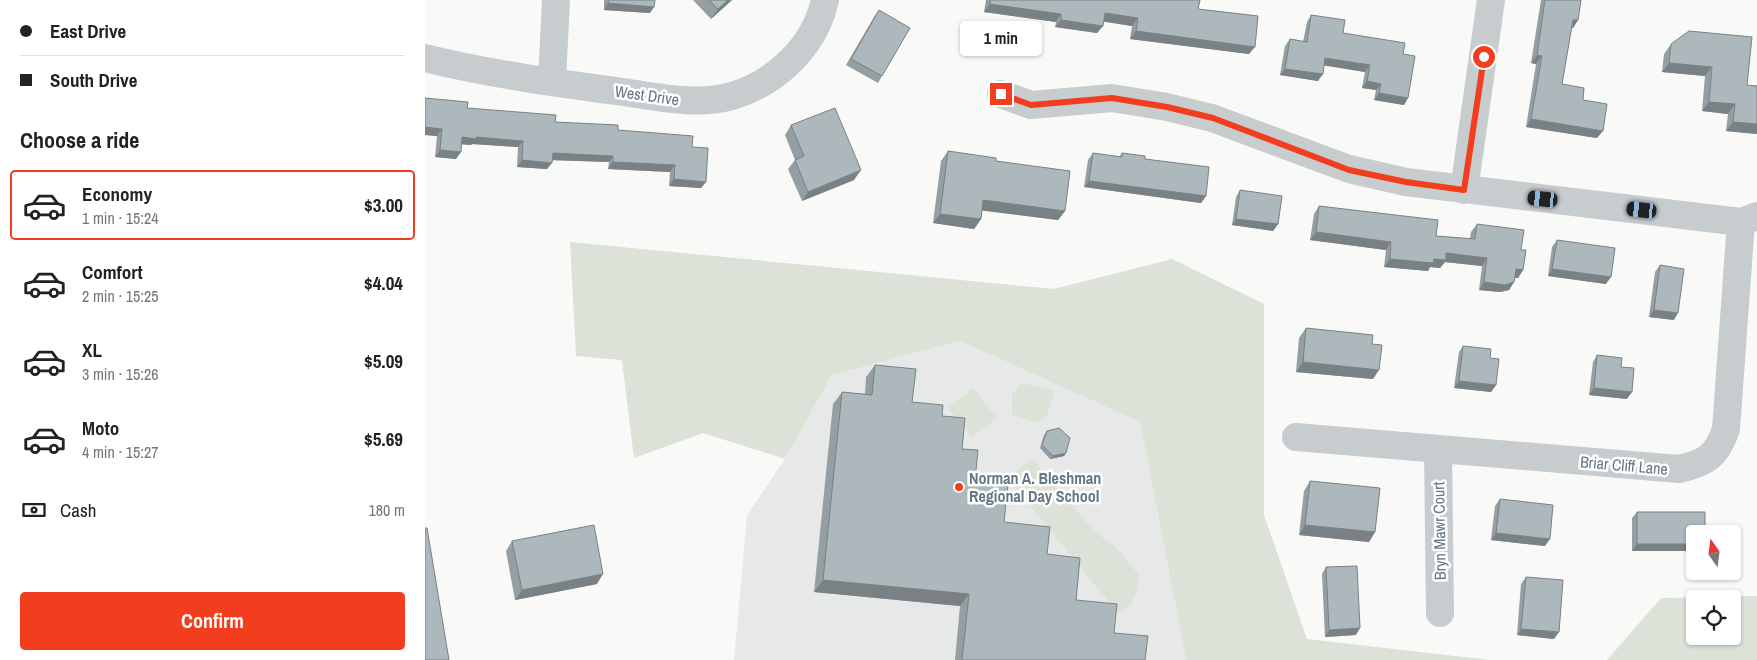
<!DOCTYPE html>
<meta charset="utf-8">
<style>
body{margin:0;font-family:"Archivo Narrow",sans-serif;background:#f6f6f6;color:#222;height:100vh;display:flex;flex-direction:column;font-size:19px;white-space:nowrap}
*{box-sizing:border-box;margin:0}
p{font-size:16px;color:#767676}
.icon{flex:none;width:28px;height:28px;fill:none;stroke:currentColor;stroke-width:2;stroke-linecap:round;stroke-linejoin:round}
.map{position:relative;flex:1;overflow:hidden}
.side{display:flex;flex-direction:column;background:#fff;width:425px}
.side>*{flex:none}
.guide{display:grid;align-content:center;height:110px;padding:0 20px;background:#fff}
.needle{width:32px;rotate:346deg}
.controls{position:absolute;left:1261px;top:525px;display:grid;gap:10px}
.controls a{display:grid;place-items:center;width:55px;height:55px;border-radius:5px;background:#fff;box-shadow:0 1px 4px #0004;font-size:25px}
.end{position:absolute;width:22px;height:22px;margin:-11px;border:6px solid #f23e1e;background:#fff;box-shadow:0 0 0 2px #fff}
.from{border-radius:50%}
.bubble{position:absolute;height:35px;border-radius:5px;background:#fff;box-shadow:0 1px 4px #0004;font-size:16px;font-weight:800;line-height:35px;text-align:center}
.car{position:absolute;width:15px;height:30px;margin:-15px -8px;border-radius:6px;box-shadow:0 0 4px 1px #0007;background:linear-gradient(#222 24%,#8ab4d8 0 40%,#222 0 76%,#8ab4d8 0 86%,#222 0)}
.guide b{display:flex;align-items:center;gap:18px;height:48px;font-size:19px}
.guide b+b{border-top:1px solid #e0e0e0}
.guide i{width:12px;height:12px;background:#222}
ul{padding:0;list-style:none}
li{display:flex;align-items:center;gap:15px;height:70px;margin:0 10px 8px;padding:0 10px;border:2px solid transparent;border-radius:5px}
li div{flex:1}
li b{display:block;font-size:19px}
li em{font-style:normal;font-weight:800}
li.selected{border-color:#f23e1e}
li>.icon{width:45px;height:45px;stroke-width:1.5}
h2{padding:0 20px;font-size:22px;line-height:60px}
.pay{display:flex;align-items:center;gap:12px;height:55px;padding:0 20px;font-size:19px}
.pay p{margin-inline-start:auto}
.action{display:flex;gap:10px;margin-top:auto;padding:10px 20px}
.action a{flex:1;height:58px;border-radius:5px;background:#f23e1e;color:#fff;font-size:20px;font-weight:800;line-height:58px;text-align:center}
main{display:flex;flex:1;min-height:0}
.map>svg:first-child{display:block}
</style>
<main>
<section class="side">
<div class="guide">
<b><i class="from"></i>East Drive</b>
<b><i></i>South Drive</b>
</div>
<h2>Choose a ride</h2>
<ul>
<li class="selected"><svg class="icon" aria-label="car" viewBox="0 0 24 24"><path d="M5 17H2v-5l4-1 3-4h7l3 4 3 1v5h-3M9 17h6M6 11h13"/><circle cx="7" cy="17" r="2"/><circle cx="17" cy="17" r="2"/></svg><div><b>Economy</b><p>1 min · 15:24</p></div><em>$3.00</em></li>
<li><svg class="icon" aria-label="car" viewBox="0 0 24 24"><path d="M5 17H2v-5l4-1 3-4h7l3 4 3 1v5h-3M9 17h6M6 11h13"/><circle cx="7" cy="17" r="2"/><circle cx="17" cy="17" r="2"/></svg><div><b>Comfort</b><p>2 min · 15:25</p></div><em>$4.04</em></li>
<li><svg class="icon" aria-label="car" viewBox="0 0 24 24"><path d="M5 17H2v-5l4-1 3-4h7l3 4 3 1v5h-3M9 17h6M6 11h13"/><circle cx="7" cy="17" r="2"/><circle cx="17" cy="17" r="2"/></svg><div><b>XL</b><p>3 min · 15:26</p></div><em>$5.09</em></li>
<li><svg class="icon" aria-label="car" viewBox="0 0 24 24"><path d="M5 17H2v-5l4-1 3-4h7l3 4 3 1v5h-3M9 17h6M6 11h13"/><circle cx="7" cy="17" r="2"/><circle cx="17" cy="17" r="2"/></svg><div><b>Moto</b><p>4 min · 15:27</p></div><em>$5.69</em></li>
</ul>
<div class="pay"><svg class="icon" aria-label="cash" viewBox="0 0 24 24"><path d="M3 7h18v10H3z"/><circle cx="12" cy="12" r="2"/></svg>Cash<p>180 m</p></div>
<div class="action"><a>Confirm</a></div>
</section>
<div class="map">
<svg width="1332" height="660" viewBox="0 0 1332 660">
<rect width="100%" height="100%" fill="#f9f9f7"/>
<path fill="#e7e9e8" d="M535,341L715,422L761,660H309L322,515L360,459L407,375Z"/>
<path fill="#dce2d7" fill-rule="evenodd" d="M145,242L629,289L747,259L839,304V515L882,639L1065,660H761L715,422L535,341L407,375L360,459L278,433L209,458L197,360L151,356Z
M596,383L629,391L622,416L614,423L587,415V394Z
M548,388L572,418L547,437L523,408Z
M607,459L671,533L690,546L713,574C713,590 711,607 693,613L587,484L593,470Z
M1332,596V660H1182L1236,598ZM1270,599H1308V636H1270Z"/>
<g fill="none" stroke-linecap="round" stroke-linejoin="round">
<path stroke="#c7cccf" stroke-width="28" d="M0,58C65,74 132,83 198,92C233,97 272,106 307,96C351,83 390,46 400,0
M127,81L131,0
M576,94L606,105L687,98L742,107L787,118L924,169L981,182L1316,222L1332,216
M1039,190L1066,0
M871,437L1254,469C1281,463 1292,456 1301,429L1316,222
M1013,450L1015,613"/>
</g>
<path fill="#959ea2" d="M179,0H230L225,13L179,10Z
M268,0H307L286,19Z
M561,0H775L773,9L824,54L705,39L707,26L678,21V26L672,33L630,27L631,22L559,12Z
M1116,0H1156L1153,20L1148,28H1146L1137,84L1158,100L1172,138L1101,127L1111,64L1106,63Z
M454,10L457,76L453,83L421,65L449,17Z
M886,15L918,33L978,54L983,98L979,105L949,100L951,90L937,88L940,72L899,65L893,81L855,75L860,46L865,39L878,42L882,22Z
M1246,44L1322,85L1332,134L1301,131L1303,114L1277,111L1280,76L1237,72L1239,54Z
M0,98L42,108L130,122L193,130L267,147L281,182L276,188L244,186L245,172L183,169L184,162L127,160L122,169L92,167L93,147L47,144L46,145L36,144L31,159L10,157L12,136L0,135Z
M366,125L429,180L377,201L363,169L370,160L360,135Z
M523,151L571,161L640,211L633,220L557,210L556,219L549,229L508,223L516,161Z
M668,153L694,157L697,153L720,159L781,196L776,203L659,187L663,160Z
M815,190L853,224L848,231L807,225L811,197Z
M894,206L1011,236L1045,239L1046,232L1052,224L1096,250L1098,270L1093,278H1090L1089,282L1084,290L1075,292L1054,290L1057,266L1020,262L1015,268L1005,267L1003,271L959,267L961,250L885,240L889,214Z
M1132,240L1181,284L1123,276L1127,247Z
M1235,265L1249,320L1224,317L1230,272Z
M881,328L947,344L948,379L871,372L874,338Z
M1038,346L1065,358L1071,385L1066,392L1029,388L1034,352Z
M1172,355L1202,399L1164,395L1168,362Z
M450,365L487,402L517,416L537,449L550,481L579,522L622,554L651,600L720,660H530L535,606L389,592L408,404L417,392L440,394L441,377Z
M622,431L641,453L639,456L625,459L615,448L619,435Z
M885,481L950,532L944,542L874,535L879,491Z
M1075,499L1120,546L1066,540L1070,506Z
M1212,512H1280L1207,551V518Z
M87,541L172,584L90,600L81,551Z
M901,567L931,635L900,637L897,574Z
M1101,577L1129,639L1092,635L1096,584Z"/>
<path fill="#798184" d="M303,0H307L286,19L293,9Z
M183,3L229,7L225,13L179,10Z
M565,4L636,14L631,22L559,12Z
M680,13L713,18L707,26L674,21Z
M636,20L678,26L672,33L630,27Z
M1148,20H1153L1148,28L1142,27Z
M711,31L830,47L824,54L705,39Z
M1112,55L1117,56L1111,64L1106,63Z
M900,58L945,65L940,72L896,65Z
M1244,63L1287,67L1280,76L1237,72Z
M860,69L898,74L893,81L855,75Z
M942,81L956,84L951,90L937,88Z
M954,93L983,98L979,105L949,100Z
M1284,102L1310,104L1303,114L1277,111Z
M1106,119L1178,131L1172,138L1101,127Z
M1308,122L1332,124V134L1301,131Z
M0,127L17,129L12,136L0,135Z
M37,137H51L98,141L93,147L47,144L46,145L33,144Z
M15,150L36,152L31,159L10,157Z
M128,153L188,156L184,162L123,160Z
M97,160L127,163L122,169L92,167Z
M188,162L250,165L245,172L183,169Z
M436,170L429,180L377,201L383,192Z
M249,179L281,182L276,188L244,186Z
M664,181L781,196L776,203L659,187Z
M558,200L640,211L633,220L552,210Z
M515,214L556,219L549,229L508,223Z
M811,219L853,224L848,231L807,225Z
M891,232L966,242L961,250L885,240Z
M1021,253L1062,258L1057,266L1020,262L1015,268L1005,267L1003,271L959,267L965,259H1009Z
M1091,269L1098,270L1093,278L1085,277Z
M1127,269L1186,277L1181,284L1123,276Z
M1059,282H1089L1084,290L1075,292L1054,290Z
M1229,310L1253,313L1249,320L1224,317Z
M878,362L954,370L948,379L871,372Z
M1034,381L1071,385L1066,392L1029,388Z
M1169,388L1207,392L1202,399L1164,395Z
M641,453L639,456L625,459L628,456Z
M880,525L950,532L944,542L874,535Z
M1071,533L1125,539L1120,546L1066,540Z
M1212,544H1270V551H1207Z
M178,574L172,584L90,600L97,590Z
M398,580L544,594L535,606L389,592Z
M935,628L931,635L900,637L904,630Z
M1096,629L1134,632L1129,639L1092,635Z"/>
<path fill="#adb8bc" stroke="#798184" d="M184,0H230L229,7L183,3Z
M284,0H303L293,9Z
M565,0H775L773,9L833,16L830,47L711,31L713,18L680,13L678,26L636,20V14L565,4Z
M1120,0H1156L1153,20H1148L1137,84L1159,88L1158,100L1182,104L1178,131L1106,119L1117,56L1112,55Z
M454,10L485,28L457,76L426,59Z
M886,15L920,20L918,33L980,43L978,54L990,56L983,98L954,93L956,84L942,81L945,65L900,58L898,74L860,69L865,39L882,42Z
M1264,31L1327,37L1322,85L1332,86V124L1308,122L1310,104L1284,102L1287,67L1244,63L1246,44Z
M0,98L43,102L42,108L131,115L130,122L193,125V130L268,136L267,147L283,148L281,182L249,179L250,165L188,162V156L128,153L127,163L97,160L98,141L51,137V139L37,137L36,152L15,150L17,129L0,127Z
M410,108L436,170L383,192L370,160L379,156L366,125Z
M523,151L571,158V161L645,171L640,211L558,200L556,219L515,214Z
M668,153L697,157V153L720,156V159L784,167L781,196L664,181Z
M815,190L857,196L853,224L811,219Z
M894,206L1013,220L1011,236L1050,239L1052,224L1099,230L1096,250H1101L1098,270L1091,269L1089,282L1080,285L1059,282L1062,258L1021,253V260L1009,259L1008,263L965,259L966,242L891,232Z
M1132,240L1190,248L1186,277L1127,269Z
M1235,265L1259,269L1253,313L1229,310Z
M881,328L948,335L947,344L957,345L954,370L878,362Z
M1038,346L1066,349L1065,358L1074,359L1071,385L1034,381Z
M1172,355L1197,358L1196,367L1209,368L1207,392L1169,388Z
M450,365L491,369L487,402L518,405L517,416L540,418L537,449L553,450L550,481L583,484L579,522L625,527L622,554L655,558L651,600L692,604L689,633L723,636L720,660H537L544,594L398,580L417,392L447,395Z
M634,428L645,438L641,453L628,456L617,445L622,431Z
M885,481L955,488L950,532L880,525Z
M1075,499L1128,505L1125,539L1071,533Z
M1212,512H1280V534H1270V544H1212Z
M169,525L178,574L97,590L87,541Z
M0,528H2L24,660H0Z
M932,566L935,628L904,630L901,567Z
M1101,577L1138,580L1134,632L1096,629Z"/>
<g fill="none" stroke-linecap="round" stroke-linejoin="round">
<path stroke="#f23e1e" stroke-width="6" d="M576,94L606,105L687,98L742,107L788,118L924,170L981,182L1039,190L1059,57"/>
</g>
<circle fill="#f23e1e" stroke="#fff" stroke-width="2" cx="534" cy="487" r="5"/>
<g text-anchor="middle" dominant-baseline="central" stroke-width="5" stroke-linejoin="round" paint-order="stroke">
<g font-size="16" fill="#627884" stroke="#fff">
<text transform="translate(222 95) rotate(8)">West Drive</text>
<text transform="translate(1199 465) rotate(5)">Briar Cliff Lane</text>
<text transform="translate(1014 531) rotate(-91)">Bryn Mawr Court</text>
</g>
<g font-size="16" font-weight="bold" fill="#627884" stroke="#fff" text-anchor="start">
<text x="544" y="478">Norman A. Bleshman<tspan x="544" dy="18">Regional Day School</tspan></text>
</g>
</g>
</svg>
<div class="controls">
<a><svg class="needle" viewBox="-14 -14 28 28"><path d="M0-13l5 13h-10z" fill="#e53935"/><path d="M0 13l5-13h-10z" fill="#767676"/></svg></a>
<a><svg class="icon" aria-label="locate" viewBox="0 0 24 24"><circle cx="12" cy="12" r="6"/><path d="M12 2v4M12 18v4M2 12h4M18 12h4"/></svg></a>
</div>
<i class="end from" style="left:1059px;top:57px"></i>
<i class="end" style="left:576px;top:94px"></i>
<div class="bubble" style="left:535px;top:21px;width:82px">1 min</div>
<i class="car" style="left:1118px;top:199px;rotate:276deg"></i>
<i class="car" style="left:1217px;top:210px;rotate:276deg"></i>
</div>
</main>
